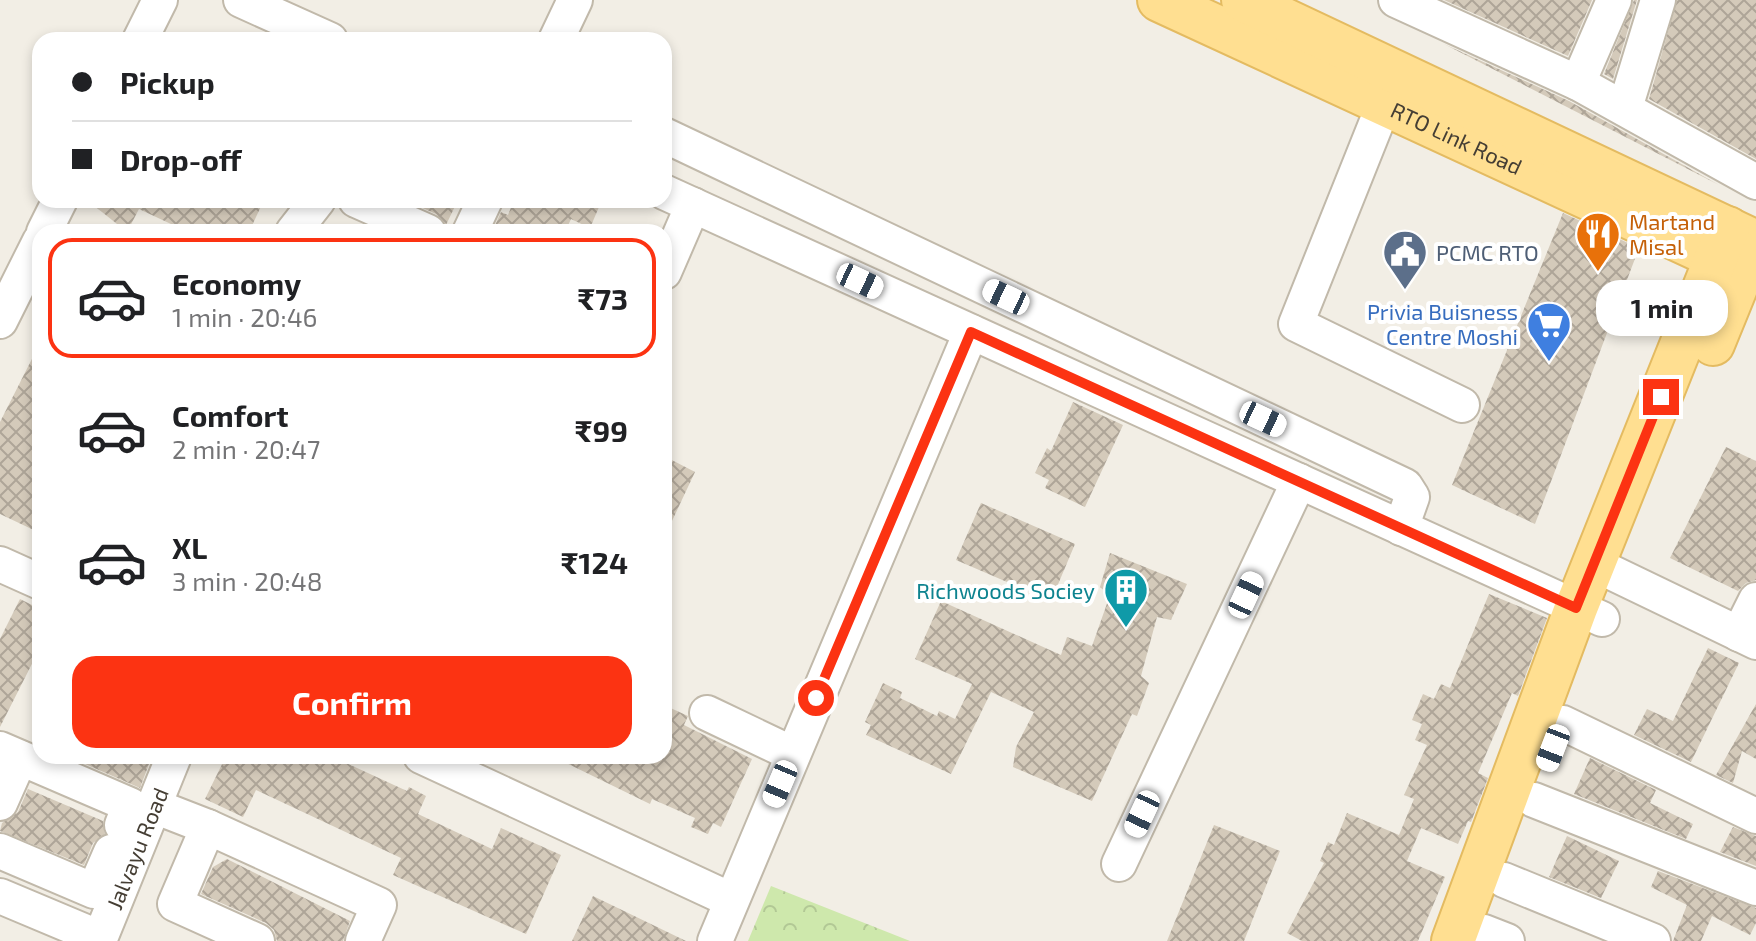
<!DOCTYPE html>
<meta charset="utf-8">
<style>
body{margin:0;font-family:"Exo 2",sans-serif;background:#f2f2f2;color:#202124;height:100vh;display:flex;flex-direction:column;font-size:30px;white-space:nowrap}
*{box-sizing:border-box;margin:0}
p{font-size:26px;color:#757577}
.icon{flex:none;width:44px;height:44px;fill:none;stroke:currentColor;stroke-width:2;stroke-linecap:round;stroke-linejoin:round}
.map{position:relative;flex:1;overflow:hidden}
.details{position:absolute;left:32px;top:224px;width:640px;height:540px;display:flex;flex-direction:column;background:#fff;border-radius:24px;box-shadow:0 4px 12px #0003}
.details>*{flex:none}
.hud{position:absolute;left:32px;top:32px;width:640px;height:176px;border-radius:24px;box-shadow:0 4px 12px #0003;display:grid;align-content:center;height:176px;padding:0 40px;background:#fff}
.end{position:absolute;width:36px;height:36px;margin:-18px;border:10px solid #fc3312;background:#fff;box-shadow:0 0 0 4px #fff}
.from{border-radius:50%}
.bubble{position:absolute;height:56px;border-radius:24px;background:#fff;box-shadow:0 4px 12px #0003;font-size:26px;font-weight:700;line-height:56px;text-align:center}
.car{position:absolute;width:24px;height:48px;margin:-24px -12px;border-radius:10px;box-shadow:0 0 6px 2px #0007;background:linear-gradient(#fff 24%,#345 0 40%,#fff 0 76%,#345 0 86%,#fff 0)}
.hud b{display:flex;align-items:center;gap:28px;height:76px;font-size:30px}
.hud b+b{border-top:2px solid #e0e0e0}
.hud i{width:20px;height:20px;background:#202124}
ul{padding:14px 0 0;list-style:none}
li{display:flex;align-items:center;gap:24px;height:120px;margin:0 16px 12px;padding:0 24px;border:4px solid transparent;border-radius:24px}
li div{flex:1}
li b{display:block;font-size:30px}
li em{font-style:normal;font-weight:700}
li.current{border-color:#fc3312}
li>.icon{width:72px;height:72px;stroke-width:1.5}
.button{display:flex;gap:16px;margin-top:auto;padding:16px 40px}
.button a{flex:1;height:92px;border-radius:24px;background:#fc3312;color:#fff;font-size:32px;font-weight:700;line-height:92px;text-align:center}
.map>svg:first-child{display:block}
</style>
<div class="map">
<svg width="1756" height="941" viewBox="0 0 1756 941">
<defs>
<pattern id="park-crowns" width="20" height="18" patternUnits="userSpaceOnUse" patternTransform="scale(2)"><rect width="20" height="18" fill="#cee8ac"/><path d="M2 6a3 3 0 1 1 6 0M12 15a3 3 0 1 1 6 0" fill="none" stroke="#b2c895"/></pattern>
<pattern id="building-cross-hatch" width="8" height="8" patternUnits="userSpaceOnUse" patternTransform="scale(2)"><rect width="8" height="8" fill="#d4caba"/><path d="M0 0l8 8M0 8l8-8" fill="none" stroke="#aea598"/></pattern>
</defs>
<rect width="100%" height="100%" fill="#f2eee5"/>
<path fill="url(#park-crowns)" d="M771,886L910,941H748Z"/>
<path fill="url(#building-cross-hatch)" d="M1444,0H1592L1568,56Z
M1634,0H1637L1613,79L1604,74Z
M1677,0H1756V159L1649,99Z
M1444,44L1569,101L1719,185Z
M87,200H264L249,232H188L139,209L127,232Z
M405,200H458L446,225L436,214Z
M514,200H602L590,228L571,219L565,232H492L501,212L508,215Z
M1563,213L1639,248L1535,524L1452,485Z
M40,343V533L0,514V422Z
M1073,402L1123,425L1085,507L1045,488L1049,480L1035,473L1047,448L1051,451Z
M1726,447L1756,461V580L1746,583L1738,591L1670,558Z
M664,456L695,472L664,538Z
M981,503L1075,544L1051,601L956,560Z
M1110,553L1187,584L1171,620L1157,617L1141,676L1149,683L1137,716L1132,714L1092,801L1013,767L1016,747L1034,712L991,692L951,774L866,735L871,725L865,722L883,683L902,692L900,698L937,716L939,711L955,719L972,684L915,659L941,601L1061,655L1067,637L1092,646L1110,595L1100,587Z
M1489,594L1547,618L1518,696L1512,693L1478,773L1488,778L1471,822L1468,821L1458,844L1421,828L1407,861L1445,877L1418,941H1302L1287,933L1324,863L1320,861L1328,842L1334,845L1347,813L1399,835L1414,799L1404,795L1427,745L1415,740L1422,724L1412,720L1423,694L1434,699L1441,684L1450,688Z
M20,599L40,609V648L0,727V639Z
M1708,648L1739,663L1691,762L1634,735L1647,709L1673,721Z
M1756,704V759L1742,751L1733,783L1716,775Z
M664,705L688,716L684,725L752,759L721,827L713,823L708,834L691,827L695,818L652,799L650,804L552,756H664Z
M67,756H152L140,788Z
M226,756H331L407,791L409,787L426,796L418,814L492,849L501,828L561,855L526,934L393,875L401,858L256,790L243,817L205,799Z
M1590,758L1656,790L1650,803L1693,824L1686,839L1574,794Z
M28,789L103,821L105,834L93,843L84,865L0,831L2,823L18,812Z
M1214,825L1280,851L1244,941H1167Z
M1733,827L1756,836V866L1720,852Z
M1567,836L1619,861L1601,898L1549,877Z
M227,859L350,921L343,941H277L274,930L266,923L201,894L213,867Z
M1658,871L1756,908V923L1750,935L1712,916L1701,941H1673L1687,905L1651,887Z
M593,896L686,941H572Z"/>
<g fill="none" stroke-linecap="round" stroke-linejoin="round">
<g stroke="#c1b9aa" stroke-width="38">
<g id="minor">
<path d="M241,0L330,40"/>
<path d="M1396,0L1578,83L1756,182"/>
<path d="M140,40L160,0"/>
<path d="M556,40L575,0"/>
<path d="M1578,83L1614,0"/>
<path d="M1384,104L1296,324L1462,405"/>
<path d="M1625,108L1658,0"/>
<path d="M664,135L1405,486L1412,497L1401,528"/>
<path d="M664,192L1602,619"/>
<path d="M356,200L428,232"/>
<path d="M44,232L60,200"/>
<path d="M293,232L318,200"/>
<path d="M470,232L485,200"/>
<path d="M664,272L693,205"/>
<path d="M0,321L40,241"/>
<path d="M0,564L40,582"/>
<path d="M1594,564L1756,642"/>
<path d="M1739,634L1756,600"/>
<path d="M707,713L793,754"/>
<path d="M1563,723L1756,816"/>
<path d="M0,749L130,805L122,825"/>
<path d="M421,756L731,900"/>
<path d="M1534,800L1756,888"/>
<path d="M0,803L20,758"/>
<path d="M154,806L208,827L175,904L257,941"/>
<path d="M208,827L379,905L363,941"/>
<path d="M0,851L94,891L111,852"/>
<path d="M1119,864L1299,481"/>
<path d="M1504,880L1653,941"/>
<path d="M0,896L100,938"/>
<path d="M1484,932L1507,941"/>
<path id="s1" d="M99,941L174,756"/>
<path d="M715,941L971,332"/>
</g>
</g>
<g stroke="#e4bb61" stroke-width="46">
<g id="major">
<path id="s2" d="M1159,0L1741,269"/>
<path d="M1243,0L1752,240"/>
<path d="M1713,344L1755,241"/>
<path d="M1453,941L1576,608L1728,228"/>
</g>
</g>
<use href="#minor" stroke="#fff" stroke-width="34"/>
<use href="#major" stroke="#ffdf91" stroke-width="42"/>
</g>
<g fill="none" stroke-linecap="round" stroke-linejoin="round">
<path stroke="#fc3312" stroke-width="10" d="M816,698L971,332L1576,608L1661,397"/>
</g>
<defs>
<g id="restaurant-pin" transform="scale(2.3)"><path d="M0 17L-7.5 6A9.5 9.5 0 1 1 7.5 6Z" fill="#e8710a" stroke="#fff"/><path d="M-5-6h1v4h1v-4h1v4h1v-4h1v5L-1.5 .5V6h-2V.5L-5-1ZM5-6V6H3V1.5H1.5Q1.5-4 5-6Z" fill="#fff"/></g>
<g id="civic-pin" transform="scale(2.3)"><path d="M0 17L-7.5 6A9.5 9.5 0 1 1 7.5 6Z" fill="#5c6f8a" stroke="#fff"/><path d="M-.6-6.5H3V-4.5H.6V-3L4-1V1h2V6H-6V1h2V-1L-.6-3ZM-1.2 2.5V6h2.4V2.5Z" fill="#fff"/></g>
<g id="supermarket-pin" transform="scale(2.3)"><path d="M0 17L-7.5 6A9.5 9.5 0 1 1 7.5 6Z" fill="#3f7fe0" stroke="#fff"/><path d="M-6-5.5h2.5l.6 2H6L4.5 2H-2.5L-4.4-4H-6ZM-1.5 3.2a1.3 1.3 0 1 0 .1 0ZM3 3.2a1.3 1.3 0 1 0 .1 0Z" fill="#fff"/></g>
<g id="building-pin" transform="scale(2.3)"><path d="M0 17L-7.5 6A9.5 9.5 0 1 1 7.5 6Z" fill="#0f9aa8" stroke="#fff"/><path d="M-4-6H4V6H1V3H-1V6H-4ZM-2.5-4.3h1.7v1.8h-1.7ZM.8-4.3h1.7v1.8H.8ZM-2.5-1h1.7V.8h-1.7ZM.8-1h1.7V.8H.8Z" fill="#fff"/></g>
</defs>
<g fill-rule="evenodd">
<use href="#restaurant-pin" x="1598" y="234"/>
<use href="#civic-pin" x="1405" y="252"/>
<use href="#supermarket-pin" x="1549" y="324"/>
<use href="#building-pin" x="1126" y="590"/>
</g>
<g text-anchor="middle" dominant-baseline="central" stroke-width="8" stroke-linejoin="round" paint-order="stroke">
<g font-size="22" fill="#453e34" stroke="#fff">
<text stroke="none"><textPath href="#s2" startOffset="328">RTO Link Road</textPath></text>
<text stroke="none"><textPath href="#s1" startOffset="100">Jalvayu Road</textPath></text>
</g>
<g font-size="22" fill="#c56008" stroke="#fff" text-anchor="start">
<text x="1629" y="221">Martand<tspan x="1629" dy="25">Misal</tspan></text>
</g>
<g font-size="22" fill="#4e5e75" stroke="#fff" text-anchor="start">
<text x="1436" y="252">PCMC RTO</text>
</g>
<g font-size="22" fill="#366cbe" stroke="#fff" text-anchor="end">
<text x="1518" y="311">Privia Buisness<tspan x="1518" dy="25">Centre Moshi</tspan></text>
</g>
<g font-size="22" fill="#0d838f" stroke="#fff" text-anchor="end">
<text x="1095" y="590">Richwoods Sociey</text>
</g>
</g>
</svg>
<i class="end from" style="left:816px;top:698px"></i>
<i class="end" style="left:1661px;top:397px"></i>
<div class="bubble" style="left:1596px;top:280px;width:132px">1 min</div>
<i class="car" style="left:860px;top:281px;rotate:115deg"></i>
<i class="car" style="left:1006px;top:297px;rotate:295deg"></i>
<i class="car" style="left:1263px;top:419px;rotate:115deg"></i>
<i class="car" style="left:1246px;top:595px;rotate:25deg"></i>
<i class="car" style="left:1553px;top:748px;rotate:201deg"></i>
<i class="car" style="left:780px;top:784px;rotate:203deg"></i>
<i class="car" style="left:1142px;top:814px;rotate:205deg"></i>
<div class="hud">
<b><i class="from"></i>Pickup</b>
<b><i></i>Drop-off</b>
</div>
<section class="details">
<ul>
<li class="current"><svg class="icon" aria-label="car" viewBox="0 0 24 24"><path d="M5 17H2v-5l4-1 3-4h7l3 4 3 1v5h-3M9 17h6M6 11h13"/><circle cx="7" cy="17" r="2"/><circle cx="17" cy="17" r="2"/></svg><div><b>Economy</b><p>1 min · 20:46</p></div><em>₹73</em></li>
<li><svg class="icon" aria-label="car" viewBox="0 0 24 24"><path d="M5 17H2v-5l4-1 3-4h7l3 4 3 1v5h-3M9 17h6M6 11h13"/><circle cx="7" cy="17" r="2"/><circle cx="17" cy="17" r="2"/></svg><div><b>Comfort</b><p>2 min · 20:47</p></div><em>₹99</em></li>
<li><svg class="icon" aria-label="car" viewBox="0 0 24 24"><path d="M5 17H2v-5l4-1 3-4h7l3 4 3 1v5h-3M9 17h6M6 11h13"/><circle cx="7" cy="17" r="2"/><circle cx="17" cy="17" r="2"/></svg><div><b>XL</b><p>3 min · 20:48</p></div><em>₹124</em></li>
</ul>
<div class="button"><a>Confirm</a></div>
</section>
</div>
